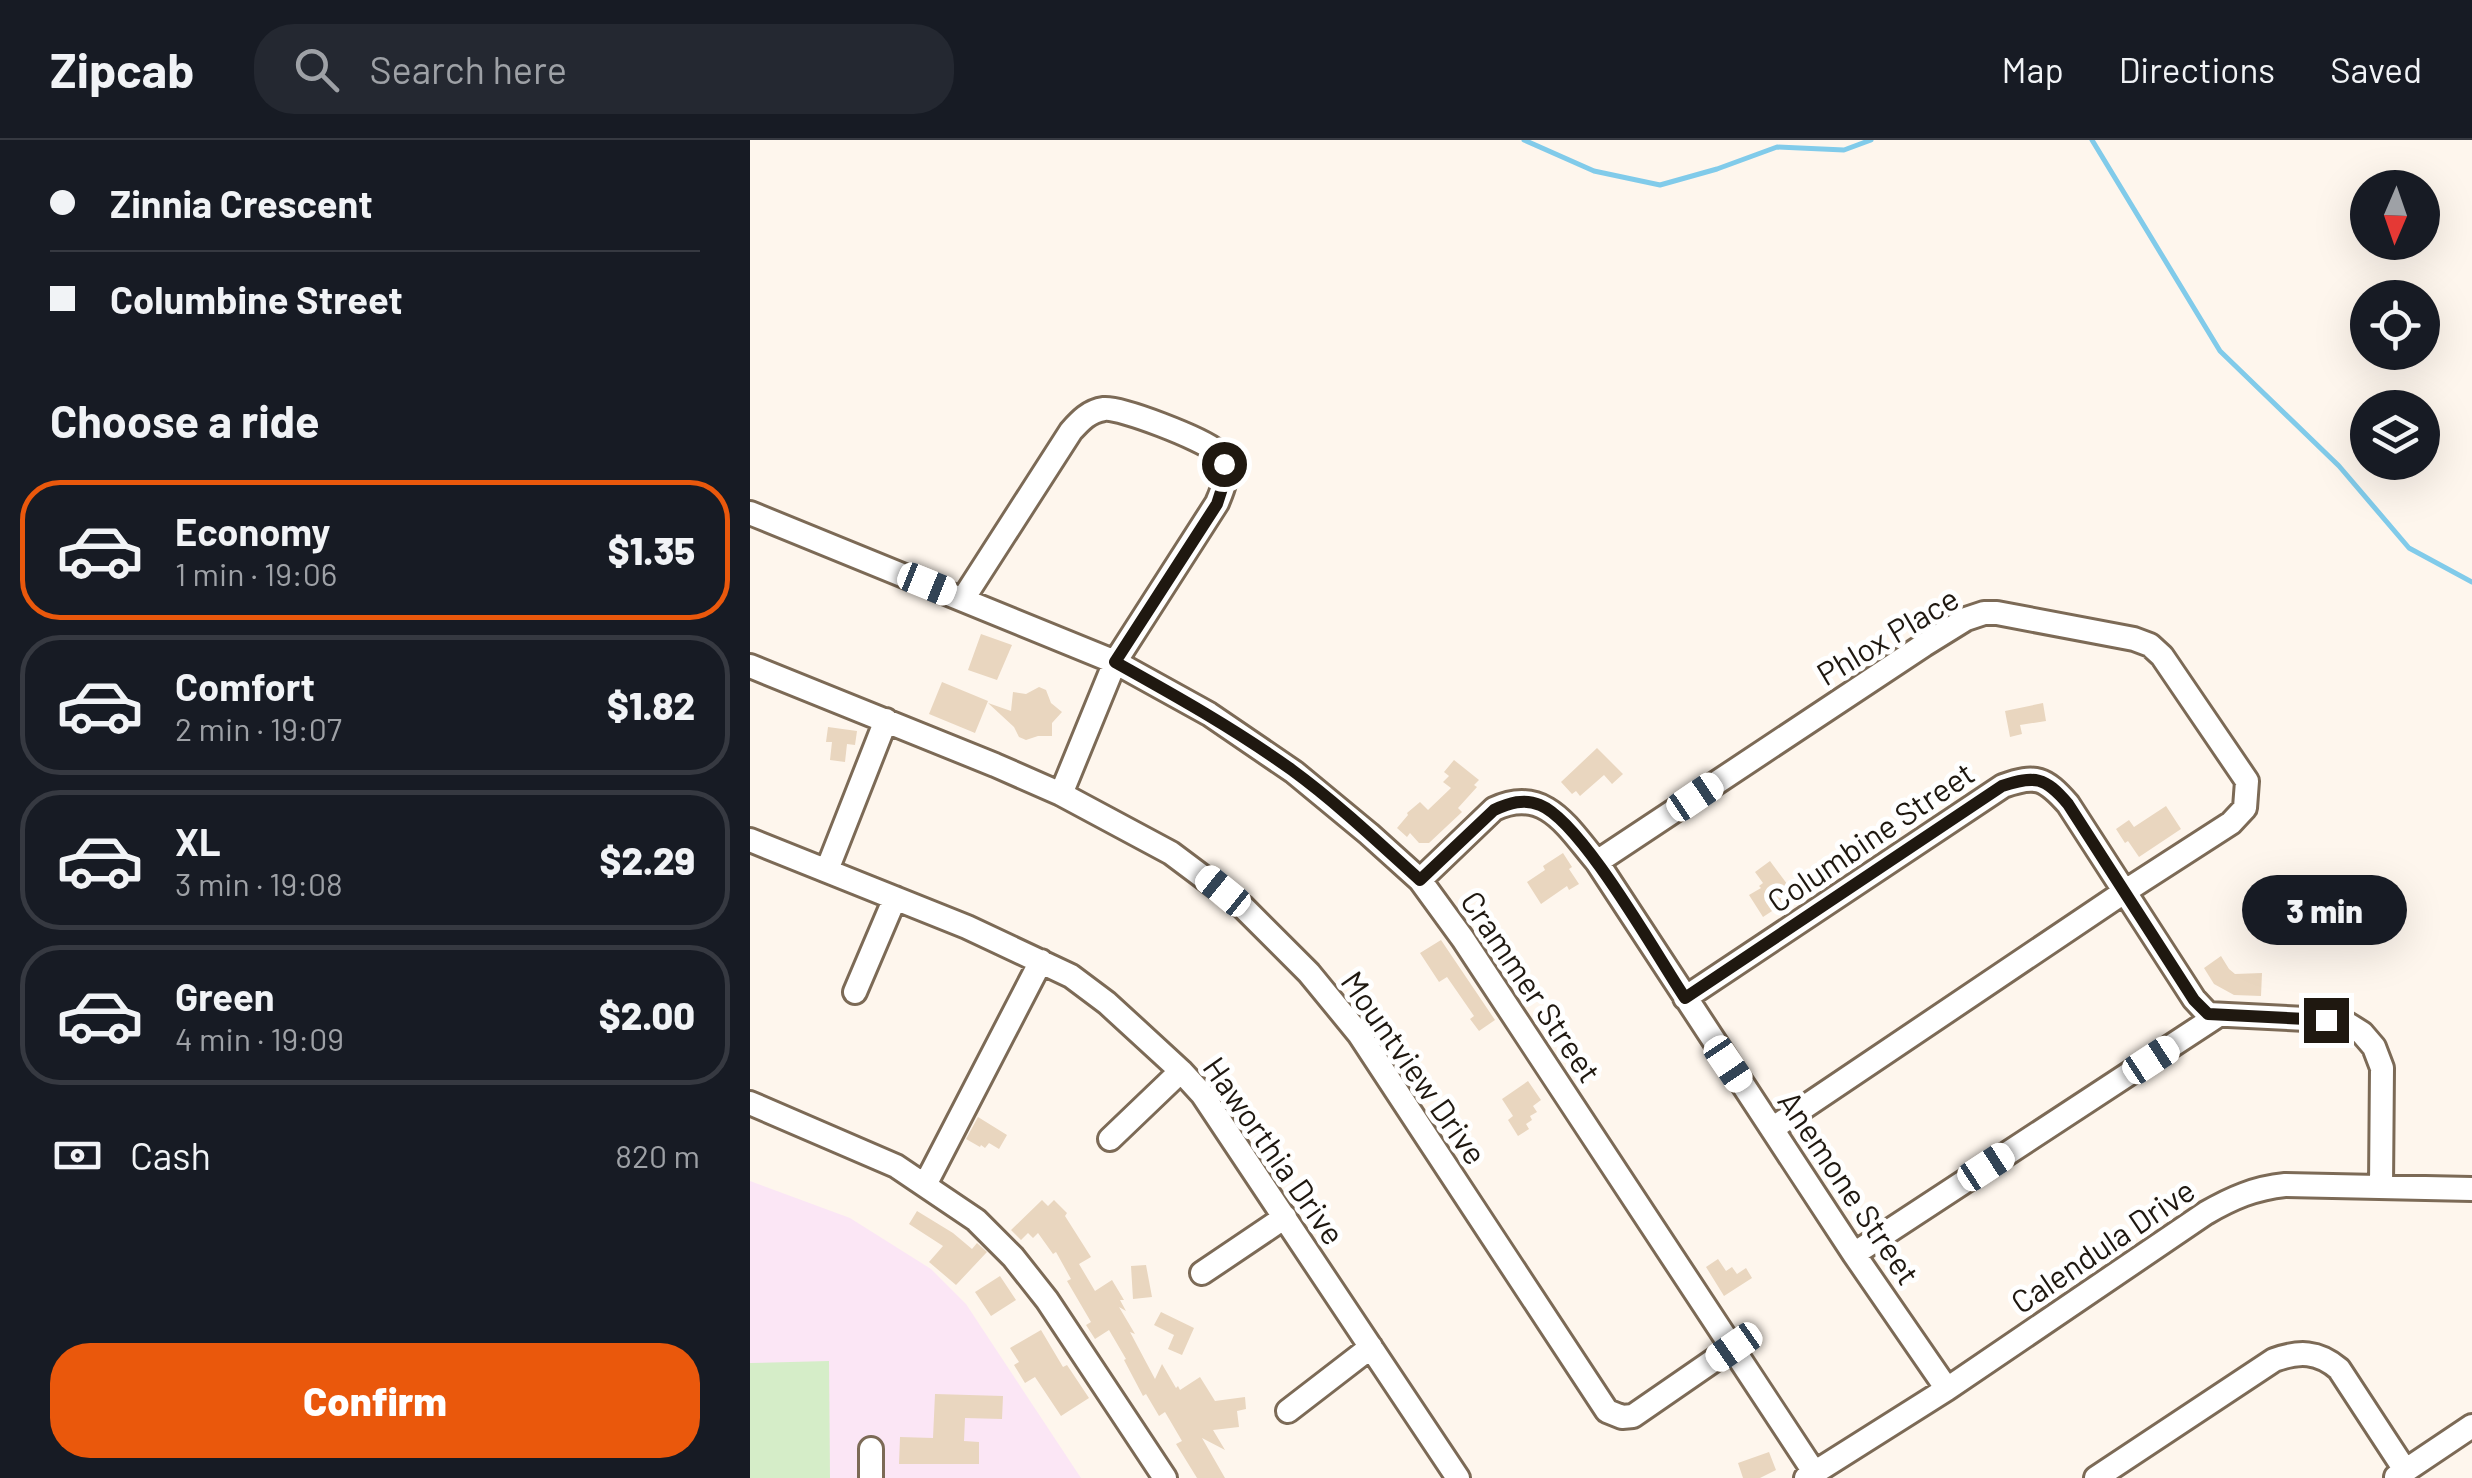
<!DOCTYPE html>
<meta charset="utf-8">
<style>
body{margin:0;font-family:Barlow,sans-serif;background:#242831;color:#f1f3f6;height:100vh;display:flex;flex-direction:column;font-size:38px;white-space:nowrap}
*{box-sizing:border-box;margin:0}
p{font-size:32px;color:#9ea1a6}
.icon{flex:none;width:55px;height:55px;fill:none;stroke:currentColor;stroke-width:2;stroke-linecap:round;stroke-linejoin:round}
.map{position:relative;flex:1;overflow:hidden}
.details{display:flex;flex-direction:column;background:#171b24;width:750px}
.details>*{flex:none}
.banner{display:grid;align-content:center;height:220px;padding:0 50px;background:#171b24}
.needle{width:65px;rotate:182deg}
.controls{position:absolute;left:1600px;top:30px;display:grid;gap:20px}
.controls a{display:grid;place-items:center;width:90px;height:90px;border-radius:50%;background:#171b24;box-shadow:0 10px 40px #0002;font-size:50px}
.end{position:absolute;width:45px;height:45px;margin:-22px;border:12px solid #1f1810;background:#fff;box-shadow:0 0 0 5px #fff}
.from{border-radius:50%}
.bubble{position:absolute;height:70px;border-radius:35px;background:#171b24;box-shadow:0 10px 40px #0002;font-size:32px;font-weight:800;line-height:70px;text-align:center}
.car{position:absolute;width:30px;height:60px;margin:-30px -15px;border-radius:12px;box-shadow:0 0 8px 2px #0007;background:linear-gradient(#fff 24%,#345 0 40%,#fff 0 76%,#345 0 86%,#fff 0)}
.banner b{display:flex;align-items:center;gap:35px;height:95px;font-size:38px}
.banner b+b{border-top:2px solid #363941}
.banner i{width:25px;height:25px;background:#f1f3f6}
ul{padding:0;list-style:none}
li{display:flex;align-items:center;gap:30px;height:140px;margin:0 20px 15px;padding:0 30px;border:5px solid #363941;border-radius:40px}
li div{flex:1}
li b{display:block;font-size:38px}
li em{font-style:normal;font-weight:800}
li.current{border-color:#ea580c}
li>.icon{width:90px;height:90px;stroke-width:1.5}
h2{padding:0 50px;font-size:45px;line-height:120px}
.pay{display:flex;align-items:center;gap:25px;height:110px;padding:0 50px;font-size:38px}
.pay p{margin-inline-start:auto}
.cta{display:flex;gap:20px;margin-top:auto;padding:20px 50px}
.cta a{flex:1;height:115px;border-radius:40px;background:#ea580c;color:#fff;font-size:40px;font-weight:800;line-height:115px;text-align:center}
header{display:flex;align-items:center;gap:60px;box-sizing:border-box;height:140px;padding:0 50px;background:#171b24;border-bottom:2px solid #363941}
header strong{font-size:48px}
nav{display:flex;gap:55px;margin-inline-start:auto;font-size:35px}
.search{width:700px;height:90px;background:#242831;display:flex;align-items:center;gap:25px;box-sizing:border-box;padding:0 35px;border-radius:40px;color:#9ea1a6;font-size:38px}
main{display:flex;flex:1;min-height:0}
.map>svg:first-child{display:block}
</style>
<header>
<strong>Zipcab</strong>
<div class="search"><svg class="icon" aria-label="search" viewBox="0 0 24 24"><circle cx="10" cy="10" r="6"/><path d="M15 15l6 6"/></svg>Search here</div>
<nav><a>Map</a><a>Directions</a><a>Saved</a></nav>
</header>
<main>
<section class="details">
<div class="banner">
<b><i class="from"></i>Zinnia Crescent</b>
<b><i></i>Columbine Street</b>
</div>
<h2>Choose a ride</h2>
<ul>
<li class="current"><svg class="icon" aria-label="car" viewBox="0 0 24 24"><path d="M5 17H2v-5l4-1 3-4h7l3 4 3 1v5h-3M9 17h6M6 11h13"/><circle cx="7" cy="17" r="2"/><circle cx="17" cy="17" r="2"/></svg><div><b>Economy</b><p>1 min · 19:06</p></div><em>$1.35</em></li>
<li><svg class="icon" aria-label="car" viewBox="0 0 24 24"><path d="M5 17H2v-5l4-1 3-4h7l3 4 3 1v5h-3M9 17h6M6 11h13"/><circle cx="7" cy="17" r="2"/><circle cx="17" cy="17" r="2"/></svg><div><b>Comfort</b><p>2 min · 19:07</p></div><em>$1.82</em></li>
<li><svg class="icon" aria-label="car" viewBox="0 0 24 24"><path d="M5 17H2v-5l4-1 3-4h7l3 4 3 1v5h-3M9 17h6M6 11h13"/><circle cx="7" cy="17" r="2"/><circle cx="17" cy="17" r="2"/></svg><div><b>XL</b><p>3 min · 19:08</p></div><em>$2.29</em></li>
<li><svg class="icon" aria-label="car" viewBox="0 0 24 24"><path d="M5 17H2v-5l4-1 3-4h7l3 4 3 1v5h-3M9 17h6M6 11h13"/><circle cx="7" cy="17" r="2"/><circle cx="17" cy="17" r="2"/></svg><div><b>Green</b><p>4 min · 19:09</p></div><em>$2.00</em></li>
</ul>
<div class="pay"><svg class="icon" aria-label="cash" viewBox="0 0 24 24"><path d="M3 7h18v10H3z"/><circle cx="12" cy="12" r="2"/></svg>Cash<p>820 m</p></div>
<div class="cta"><a>Confirm</a></div>
</section>
<div class="map">
<svg width="1722" height="1338" viewBox="0 0 1722 1338">
<rect width="100%" height="100%" fill="#fef6ed"/>
<path fill="#fbe6f5" d="M0,1041L100,1078L181,1129L216,1164L331,1338H0Z"/>
<path fill="#d5edc8" d="M79,1221L80,1338H0V1223Z"/>
<g fill="none" stroke-linecap="round" stroke-linejoin="round">
<path stroke="#81cbea" stroke-width="5" d="M774,0L844,31L910,45L967,29L1027,7L1094,10L1121,0
M1342,0L1470,211L1589,326L1659,408L1722,442"/>
</g>
<path fill="#e9d6bf" d="M231,494L262,505L247,540L218,530Z
M192,542L238,561L225,593L179,574Z
M289,547L296,550L301,563L312,572L302,583V596H288L276,600L269,597L264,587L238,563L261,571L263,552L276,554Z
M1293,563L1296,581L1270,585L1272,594L1260,597L1255,571Z
M78,587L107,591L105,605L97,604L95,622L80,620L82,602H76Z
M847,608L873,634L862,644L854,635L830,656L826,651L822,654L811,642Z
M704,620L729,640L724,645L727,647L708,668L712,672L679,703H669L660,693L657,697L647,688L658,675L657,673L670,662L678,670L701,648L693,642L699,636L694,632Z
M1416,666L1431,689L1389,717L1378,701L1375,703L1366,689L1379,680L1384,687Z
M813,713L822,727L819,729L829,744L819,750L817,746L791,764L777,742L795,730L793,726Z
M1020,721L1049,760L1038,768L1034,763L1013,777L999,755L1011,748L1009,746L1013,743L1005,732Z
M691,800L745,880L729,891L720,879L724,876L697,837L689,842L670,813Z
M1471,816L1479,829L1485,834L1512,833L1511,856L1484,855L1464,844L1454,828Z
M778,941L791,960L783,966L787,972L780,976L782,980L776,984L779,989L768,996L758,980L763,976L752,959Z
M228,977L257,995L249,1009L239,1003L235,1008L231,1005L230,1007L216,999Z
M292,1060L298,1066L304,1060L317,1073L315,1076L341,1117L329,1124L345,1151L362,1140L374,1160H370L376,1171L369,1167L385,1194L380,1192L405,1239L412,1224L426,1248L428,1246L430,1250L450,1237L465,1261L495,1257L496,1269L487,1271L489,1287L463,1290L475,1310L452,1298L475,1338H447L426,1304L432,1301L415,1272L409,1276L396,1254L393,1256L374,1220L376,1219L359,1190L345,1199L336,1185L341,1182L317,1141L321,1139L306,1112L303,1114L288,1093L283,1098L278,1093L271,1100L261,1090Z
M167,1071L203,1093L222,1109L227,1103L237,1112L206,1145L179,1122L193,1106L159,1084Z
M968,1119L976,1131L982,1127L987,1134L996,1128L1002,1138L974,1156L956,1127Z
M396,1125L402,1157L383,1159L381,1126Z
M250,1136L266,1160L241,1176L225,1152Z
M411,1172L444,1188L432,1215L418,1209L424,1195L404,1185Z
M291,1190L313,1227L317,1225L339,1258L311,1276L285,1237L275,1243L264,1225L269,1222L260,1208Z
M185,1254L253,1256L252,1279L215,1278L214,1301L229,1302V1324H149L150,1297L183,1298Z
M1019,1312L1026,1330L1010,1338H993L988,1323Z"/>
<g fill="none" stroke-linecap="round" stroke-linejoin="round">
<g stroke="#7c6a56" stroke-width="28">
<path id="minor" d="M0,373L365,522L459,574L544,632L619,694L670,740L713,799L1064,1332
M213,459L321,291C330,281 339,271 354,269C371,267 452,299 466,311C468,313 473,322 474,325C478,338 472,351 467,363L365,522L311,654
M0,526L245,625L311,654L421,713L493,767L559,833L609,894L857,1271L872,1277L883,1276L983,1207
M0,700L217,787L321,836L357,863L431,931L452,954L708,1338
M847,722L1174,505L1216,479L1234,473H1247L1384,499L1400,505L1412,516L1497,641L1495,668L1481,683L1374,752L1022,989
M77,730L136,580
M670,740L744,669C795,645 818,688 847,722L1104,1114L1197,1249
M105,852L145,758
M935,858L1253,646C1286,634 1295,638 1318,664L1444,859L1458,874L1576,880L1596,883L1612,893L1624,907L1632,928L1631,1046
M0,963L146,1026L226,1080L263,1117L297,1160L415,1338
M360,999L431,931
M175,1045L291,821
M1104,1114L1467,876
M452,1133L535,1077
M538,1271L621,1207
M1646,1337L1722,1286
M121,1338V1309
M1056,1338L1197,1249L1456,1073C1482,1058 1505,1048 1535,1045L1722,1049
M1346,1338L1524,1220C1549,1211 1568,1211 1589,1229L1655,1330"/>
</g>
<use href="#minor" stroke="#fff" stroke-width="22"/>
</g>
<g fill="none" stroke-linecap="round" stroke-linejoin="round">
<path stroke="#1f1810" stroke-width="12" d="M474,324L476,336L467,364L365,522C426,556 485,589 542,630C587,663 628,702 670,740L744,670C759,663 774,658 790,665C832,682 907,816 935,858L1252,646C1285,635 1295,637 1318,664L1444,860L1458,874L1576,880"/>
</g>
<g text-anchor="middle" dominant-baseline="central" stroke-width="10" stroke-linejoin="round" paint-order="stroke">
<g font-size="32" fill="#1f1810" stroke="#fff">
<text transform="translate(1137 495) rotate(-31)">Phlox Place</text>
<text transform="translate(1120 696) rotate(-34)">Columbine Street</text>
<text transform="translate(782 846) rotate(56)">Crammer Street</text>
<text transform="translate(665 927) rotate(55)">Mountview Drive</text>
<text transform="translate(525 1010) rotate(55)">Haworthia Drive</text>
<text transform="translate(1100 1047) rotate(56)">Anemone Street</text>
<text transform="translate(1352 1105) rotate(-34)">Calendula Drive</text>
</g>
</g>
</svg>
<div class="controls">
<a><svg class="needle" viewBox="-14 -14 28 28"><path d="M0-13l5 13h-10z" fill="#e53935"/><path d="M0 13l5-13h-10z" fill="#9ea1a6"/></svg></a>
<a><svg class="icon" aria-label="locate" viewBox="0 0 24 24"><circle cx="12" cy="12" r="6"/><path d="M12 2v4M12 18v4M2 12h4M18 12h4"/></svg></a>
<a><svg class="icon" aria-label="layers" viewBox="0 0 24 24"><path d="M12 4l9 5-9 5-9-5zM3 14l9 5 9-5"/></svg></a>
</div>
<i class="end from" style="left:474px;top:324px"></i>
<i class="end" style="left:1576px;top:880px"></i>
<div class="bubble" style="left:1492px;top:735px;width:165px">3 min</div>
<i class="car" style="left:177px;top:444px;rotate:112deg"></i>
<i class="car" style="left:945px;top:657px;rotate:56deg"></i>
<i class="car" style="left:473px;top:751px;rotate:309deg"></i>
<i class="car" style="left:1401px;top:920px;rotate:57deg"></i>
<i class="car" style="left:978px;top:924px;rotate:146deg"></i>
<i class="car" style="left:1236px;top:1027px;rotate:57deg"></i>
<i class="car" style="left:984px;top:1207px;rotate:235deg"></i>
</div>
</main>
